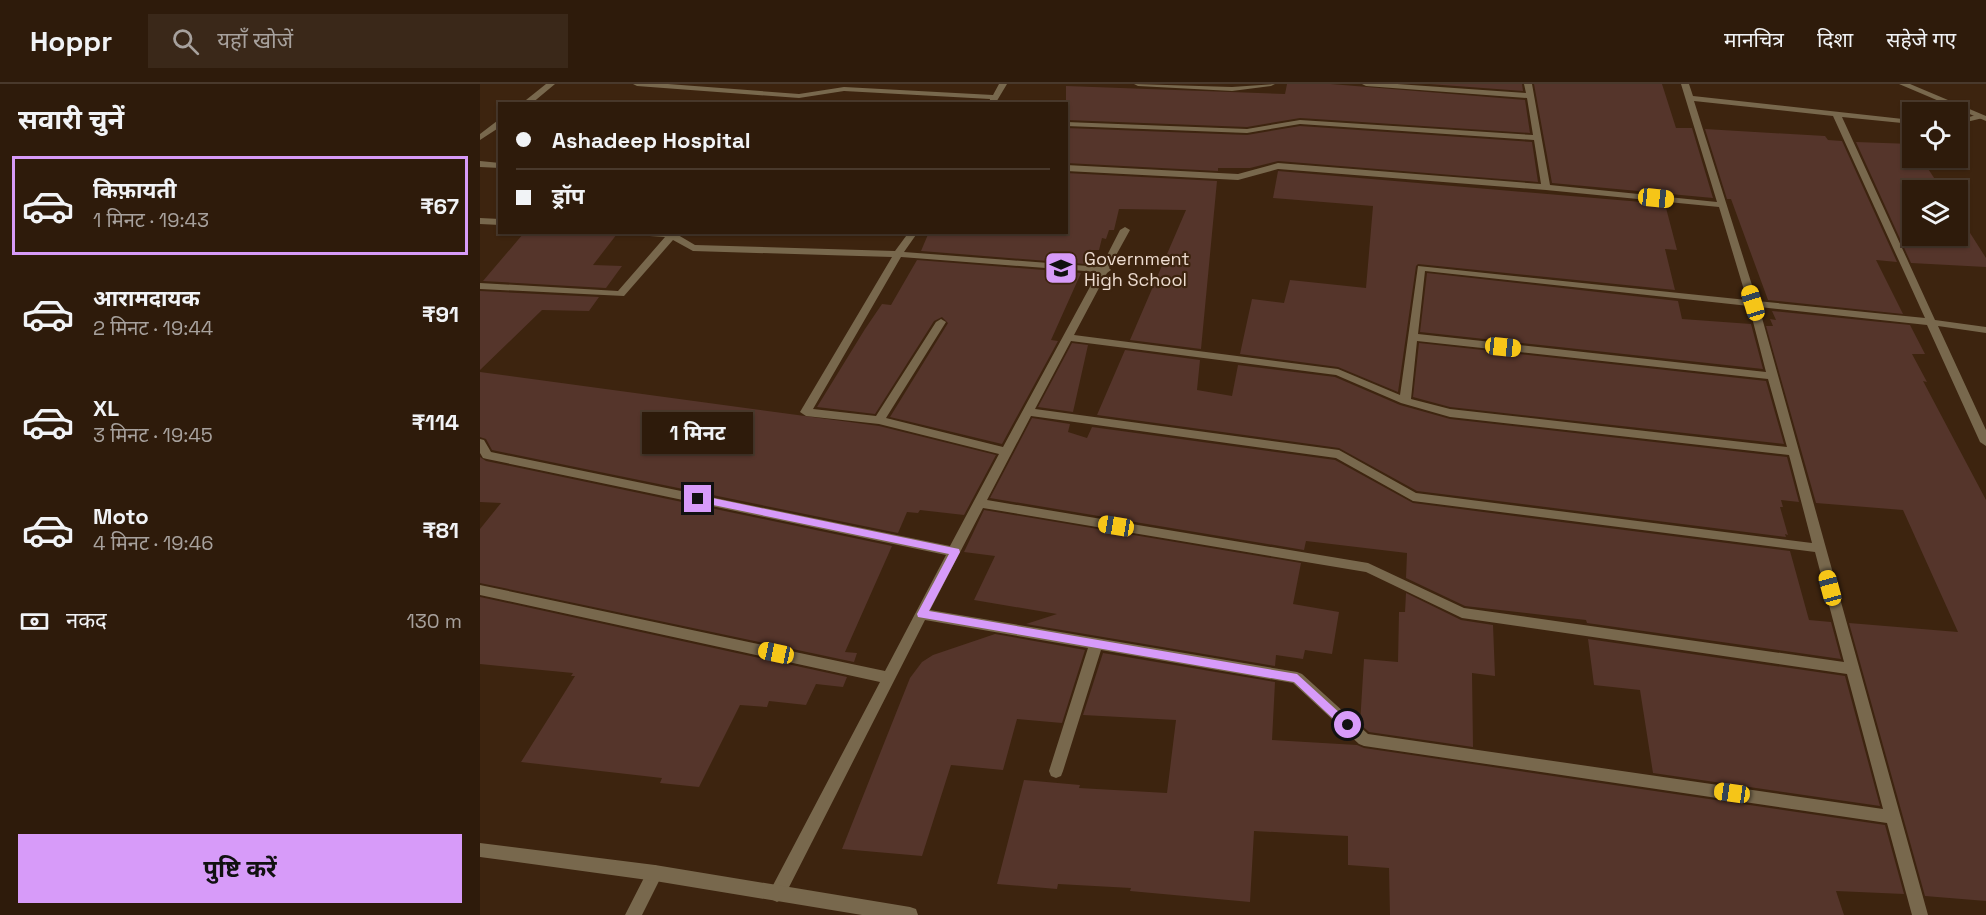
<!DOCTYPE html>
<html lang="hi">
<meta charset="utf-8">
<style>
body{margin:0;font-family:"Space Grotesk","Noto Sans Devanagari",sans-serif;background:#3a2819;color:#f1f3f6;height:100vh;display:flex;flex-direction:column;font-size:22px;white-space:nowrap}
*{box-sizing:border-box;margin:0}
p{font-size:20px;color:#a7a19d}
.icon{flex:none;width:33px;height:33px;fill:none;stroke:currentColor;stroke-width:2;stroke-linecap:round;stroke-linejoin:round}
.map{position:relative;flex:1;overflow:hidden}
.drawer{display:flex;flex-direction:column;background:#2e1b0b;width:480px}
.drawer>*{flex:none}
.hud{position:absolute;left:18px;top:18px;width:570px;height:132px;border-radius:0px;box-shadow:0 2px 4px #0004,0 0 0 2px #49392c;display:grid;align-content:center;height:132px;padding:0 18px;background:#2e1b0b}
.buttons{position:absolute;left:1422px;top:18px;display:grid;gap:12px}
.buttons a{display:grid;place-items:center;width:66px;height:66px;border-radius:0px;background:#2e1b0b;box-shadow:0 2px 4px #0004,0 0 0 2px #49392c;font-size:30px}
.end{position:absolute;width:27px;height:27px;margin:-14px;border:8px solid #d79bf9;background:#111;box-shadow:0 0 0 3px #111}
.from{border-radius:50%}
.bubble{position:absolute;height:42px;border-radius:0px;background:#2e1b0b;box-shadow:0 2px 4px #0004,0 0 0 2px #49392c;font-size:20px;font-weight:700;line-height:42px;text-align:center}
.car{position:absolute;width:18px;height:36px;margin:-18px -9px;border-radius:8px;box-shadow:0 0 4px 2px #0007;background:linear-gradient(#f5c518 24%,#345 0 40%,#f5c518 0 76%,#345 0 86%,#f5c518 0)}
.hud b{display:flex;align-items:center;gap:21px;height:57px;font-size:22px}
.hud b+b{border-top:2px solid #49392c}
.hud i{width:15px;height:15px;background:#f1f3f6}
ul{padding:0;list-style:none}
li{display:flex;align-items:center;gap:18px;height:99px;margin:0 12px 9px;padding:0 6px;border:3px solid transparent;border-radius:0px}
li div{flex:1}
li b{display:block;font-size:22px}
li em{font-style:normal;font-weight:700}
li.selected{border-color:#d79bf9}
li>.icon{width:54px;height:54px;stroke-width:1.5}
h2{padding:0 18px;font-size:27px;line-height:72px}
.pay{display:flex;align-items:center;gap:15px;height:66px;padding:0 18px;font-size:22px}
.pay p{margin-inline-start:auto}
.button{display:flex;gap:12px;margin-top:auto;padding:12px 18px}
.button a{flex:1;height:69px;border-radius:0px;background:#d79bf9;color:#111;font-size:24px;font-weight:700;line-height:69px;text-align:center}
header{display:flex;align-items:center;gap:36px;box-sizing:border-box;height:84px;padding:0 30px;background:#2e1b0b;border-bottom:2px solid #49392c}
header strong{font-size:28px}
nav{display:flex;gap:33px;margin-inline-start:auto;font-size:21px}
.search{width:420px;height:54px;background:#3a2819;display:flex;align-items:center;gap:15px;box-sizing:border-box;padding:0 21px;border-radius:0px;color:#a7a19d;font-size:22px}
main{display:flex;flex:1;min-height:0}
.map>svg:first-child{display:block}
</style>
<header>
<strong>Hoppr</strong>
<div class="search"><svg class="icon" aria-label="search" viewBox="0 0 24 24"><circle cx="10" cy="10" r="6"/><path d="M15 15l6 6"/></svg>यहाँ खोजें</div>
<nav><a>मानचित्र</a><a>दिशा</a><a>सहेजे गए</a></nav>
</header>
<main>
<section class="drawer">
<h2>सवारी चुनें</h2>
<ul>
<li class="selected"><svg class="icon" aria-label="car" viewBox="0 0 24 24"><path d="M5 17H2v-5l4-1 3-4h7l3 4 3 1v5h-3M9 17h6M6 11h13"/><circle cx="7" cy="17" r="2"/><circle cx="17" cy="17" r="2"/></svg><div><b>किफ़ायती</b><p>1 मिनट · 19:43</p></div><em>₹67</em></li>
<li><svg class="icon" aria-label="car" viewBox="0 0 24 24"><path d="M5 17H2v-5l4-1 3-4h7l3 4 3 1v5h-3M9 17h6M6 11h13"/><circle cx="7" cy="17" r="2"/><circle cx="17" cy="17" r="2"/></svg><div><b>आरामदायक</b><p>2 मिनट · 19:44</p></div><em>₹91</em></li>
<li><svg class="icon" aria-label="car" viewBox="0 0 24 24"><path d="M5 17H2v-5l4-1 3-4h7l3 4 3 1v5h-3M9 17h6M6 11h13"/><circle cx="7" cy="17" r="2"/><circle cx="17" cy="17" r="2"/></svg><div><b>XL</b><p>3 मिनट · 19:45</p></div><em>₹114</em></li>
<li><svg class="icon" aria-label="car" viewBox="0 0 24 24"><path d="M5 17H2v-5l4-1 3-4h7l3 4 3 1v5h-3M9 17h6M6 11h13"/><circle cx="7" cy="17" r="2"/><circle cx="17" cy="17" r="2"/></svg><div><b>Moto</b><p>4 मिनट · 19:46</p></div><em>₹81</em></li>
</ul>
<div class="pay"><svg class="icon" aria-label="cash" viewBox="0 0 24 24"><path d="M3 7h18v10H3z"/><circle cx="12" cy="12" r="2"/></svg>नकद<p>130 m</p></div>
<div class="button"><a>पुष्टि करें</a></div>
</section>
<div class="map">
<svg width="1506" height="831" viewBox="0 0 1506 831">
<rect width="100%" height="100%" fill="#3d240f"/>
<path fill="#55352b" d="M807,0H851L1045,16L1050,49L820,34L767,43L586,36V2L805,10Z
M949,0H1042L1043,7Z
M1054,0H1182L1196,44H1212L1233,114L1072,99Z
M820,42L1052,58L1058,98L798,77L770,84H738V87L586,79V44L767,51Z
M1225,45L1345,52L1348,56L1362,57L1417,178L1396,176L1423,230L1288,216L1251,115H1247Z
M1376,58L1432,60V74H1441L1462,106H1432V152H1478V130L1506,174V183L1431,179Z
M798,87L1185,120L1197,166L1185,165L1195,206L938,180L936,182L918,308L858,283L760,270L772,215L804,219L810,196L886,204L893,122L793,114Z
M586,89L737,97L721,265L650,256L706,126L639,125L634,146H629L626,155L622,154L619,166H612L606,180L441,167L449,148H586Z
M43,150H137L113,181L142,182L126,204L3,197Z
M437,176L601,189L571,256L578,257L522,360L410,333L468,239L462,233L454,237L395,330L337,323L385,245L402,220L411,221Z
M947,189L1198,217L1202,235L1271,240L1283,285L940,248Z
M0,207L119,213L109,227L62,226L0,286Z
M1292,227L1430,241L1445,270H1432L1447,298L1443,297L1506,416V817L1445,812L1369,539L1478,548L1423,426L1336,419L1286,242H1293L1290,235L1296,236Z
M592,259L608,261L593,328L558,323Z
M939,259L1286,297L1304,360L970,323L933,313Z
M645,266L720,276L717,306L752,312L758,281L855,293L920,321L970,335L1307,373L1319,418L1301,416L1303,423H1300L1308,451L1305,450L1306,453L937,407L859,364L617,331Z
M0,288L399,342L516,371L484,431L440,426L438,429L427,428L418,449L12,366L6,355L0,353Z
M552,334L590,340L588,348L607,354L612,343L855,376L933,419L1310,467L1329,536L1351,538L1361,575L1107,539L1106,536L985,522L926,494L927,469L826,457L824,466L510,414Z
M0,373L6,377L412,462L365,568L377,569L374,578L0,499V445L21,419L0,418Z
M504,426L821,479L813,520L859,528L852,570L825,566L823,575L796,571L795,582L546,540L577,530L494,516L515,472L484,468Z
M926,509L981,536L1013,541L1015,592L992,589L993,663L889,648L880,640L884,575L918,578L919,528H925Z
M0,513L367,593L363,603L336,600L326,621L289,617L287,623L260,621L219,703L180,699L182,694L41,678L95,592H91L93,589L0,580Z
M515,550L605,566L582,639L537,635L523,686L471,681L442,772L362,765L430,594L442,578L453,571Z
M1108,555L1365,592L1400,722L1173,689L1160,606L1114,601Z
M623,569L795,598L792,656L877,661L884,664L1405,741L1424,810L1356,807L1364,831H910L909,784L868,781V752L774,747L770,818L650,807L651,804L578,800L577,805L517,800L544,696L600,701L599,704L687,709L696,636L603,631Z"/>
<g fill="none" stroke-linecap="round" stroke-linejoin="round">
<path fill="#78684d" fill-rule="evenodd" d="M66,0H75L51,20H41Z
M153,0H188L319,10L364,3L513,11L519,0H527L515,20H509L510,15L364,7L319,14L157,2Z
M654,0L752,3L795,0L791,2L752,7L658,2Z
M882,0H917L1046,9L1044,0H1052L1070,101L1237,118L1201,0H1209L1213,12L1432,36V40L1362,33L1455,236L1506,243V249L1458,242L1506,346V362L1500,358L1447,241L1279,223L1448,831H1432L1407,739L884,662L879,660L813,599L621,566L583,687L581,692L576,694L571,692L569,687L608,564L445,536L303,815L297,818L291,815L289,810L291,805L400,598L0,511V501L405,587L466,471L7,375L3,374L0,369V355L4,356L11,368L470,462L519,370L399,340L326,332L320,328L412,173L213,167L193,156L144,212L0,205V199L138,207L185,153L154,151L150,148H193L215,161L415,167L429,148H438L424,168L621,183L640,146L645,143L650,146L629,184L631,186L627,189L594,251L858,285L920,311L938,182L1267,216L1239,123L1066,106L798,85L758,96L586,87V81L758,90L798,79L1061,100L1054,56L820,40L767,49L586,42V38L767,45L820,36L1053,51L1047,14L886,2ZM1214,17L1353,32L1445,234L1277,217ZM421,173L618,188L523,363L406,334L466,238L461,235L456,238L396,332L333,325ZM945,187L1269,222L1286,288L938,250ZM591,257L856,291L921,319L970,333L1309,371L1332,459L936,409L859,366L555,325ZM937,257L1288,295L1307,363L970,325L931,315ZM551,332L856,374L933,417L1335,468L1364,578L984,524L888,479L507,416ZM503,424L886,488L982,534L1367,590L1403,725L888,650L822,590L817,588L450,526Z
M1500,30L1504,32L1503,34L1478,40V36Z
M17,37H20V43L0,56V50Z
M0,77L20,79V84L0,83Z
M0,134L20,135V141L0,140Z
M175,781L181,784L183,789L162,831H145L169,784Z"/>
<path fill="#78684d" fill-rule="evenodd" d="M1419,0H1430L1506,32V37Z
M0,759L175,781L430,823L436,825L438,831H382L175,797L0,773Z"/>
</g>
<path fill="#d79bf9" d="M218,411L479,465L480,468L449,527L817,590L873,641L868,646L863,644L814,598L438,533L437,530L469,470L214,417V412Z"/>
<defs>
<g id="school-square" transform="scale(1.725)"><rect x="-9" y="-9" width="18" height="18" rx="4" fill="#d79bf9" stroke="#3d240f"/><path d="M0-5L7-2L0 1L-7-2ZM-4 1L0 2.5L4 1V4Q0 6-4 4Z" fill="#111"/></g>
</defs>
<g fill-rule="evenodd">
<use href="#school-square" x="581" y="184"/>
</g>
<g text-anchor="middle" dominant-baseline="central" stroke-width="4.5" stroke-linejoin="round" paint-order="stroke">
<g font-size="18" fill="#eddcd0" stroke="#3d240f" text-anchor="start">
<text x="604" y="174">Government<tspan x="604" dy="21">High School</tspan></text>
</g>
</g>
</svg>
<div class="buttons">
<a><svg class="icon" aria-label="locate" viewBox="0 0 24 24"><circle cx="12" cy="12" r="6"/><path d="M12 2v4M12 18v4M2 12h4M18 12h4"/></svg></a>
<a><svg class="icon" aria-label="layers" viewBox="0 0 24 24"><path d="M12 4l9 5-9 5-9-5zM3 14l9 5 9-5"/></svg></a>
</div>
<i class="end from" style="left:868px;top:641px"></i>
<i class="end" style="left:218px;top:415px"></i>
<div class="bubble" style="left:162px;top:328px;width:111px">1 मिनट</div>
<i class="car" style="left:1176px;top:114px;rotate:96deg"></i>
<i class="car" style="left:1273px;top:219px;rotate:343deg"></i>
<i class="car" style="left:1023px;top:263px;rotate:96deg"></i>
<i class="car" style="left:636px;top:442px;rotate:279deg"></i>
<i class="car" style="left:1350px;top:504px;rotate:345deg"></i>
<i class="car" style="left:296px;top:569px;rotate:282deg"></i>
<i class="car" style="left:1252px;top:709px;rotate:278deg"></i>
<div class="hud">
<b><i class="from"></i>Ashadeep Hospital</b>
<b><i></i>ड्रॉप</b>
</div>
</div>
</main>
